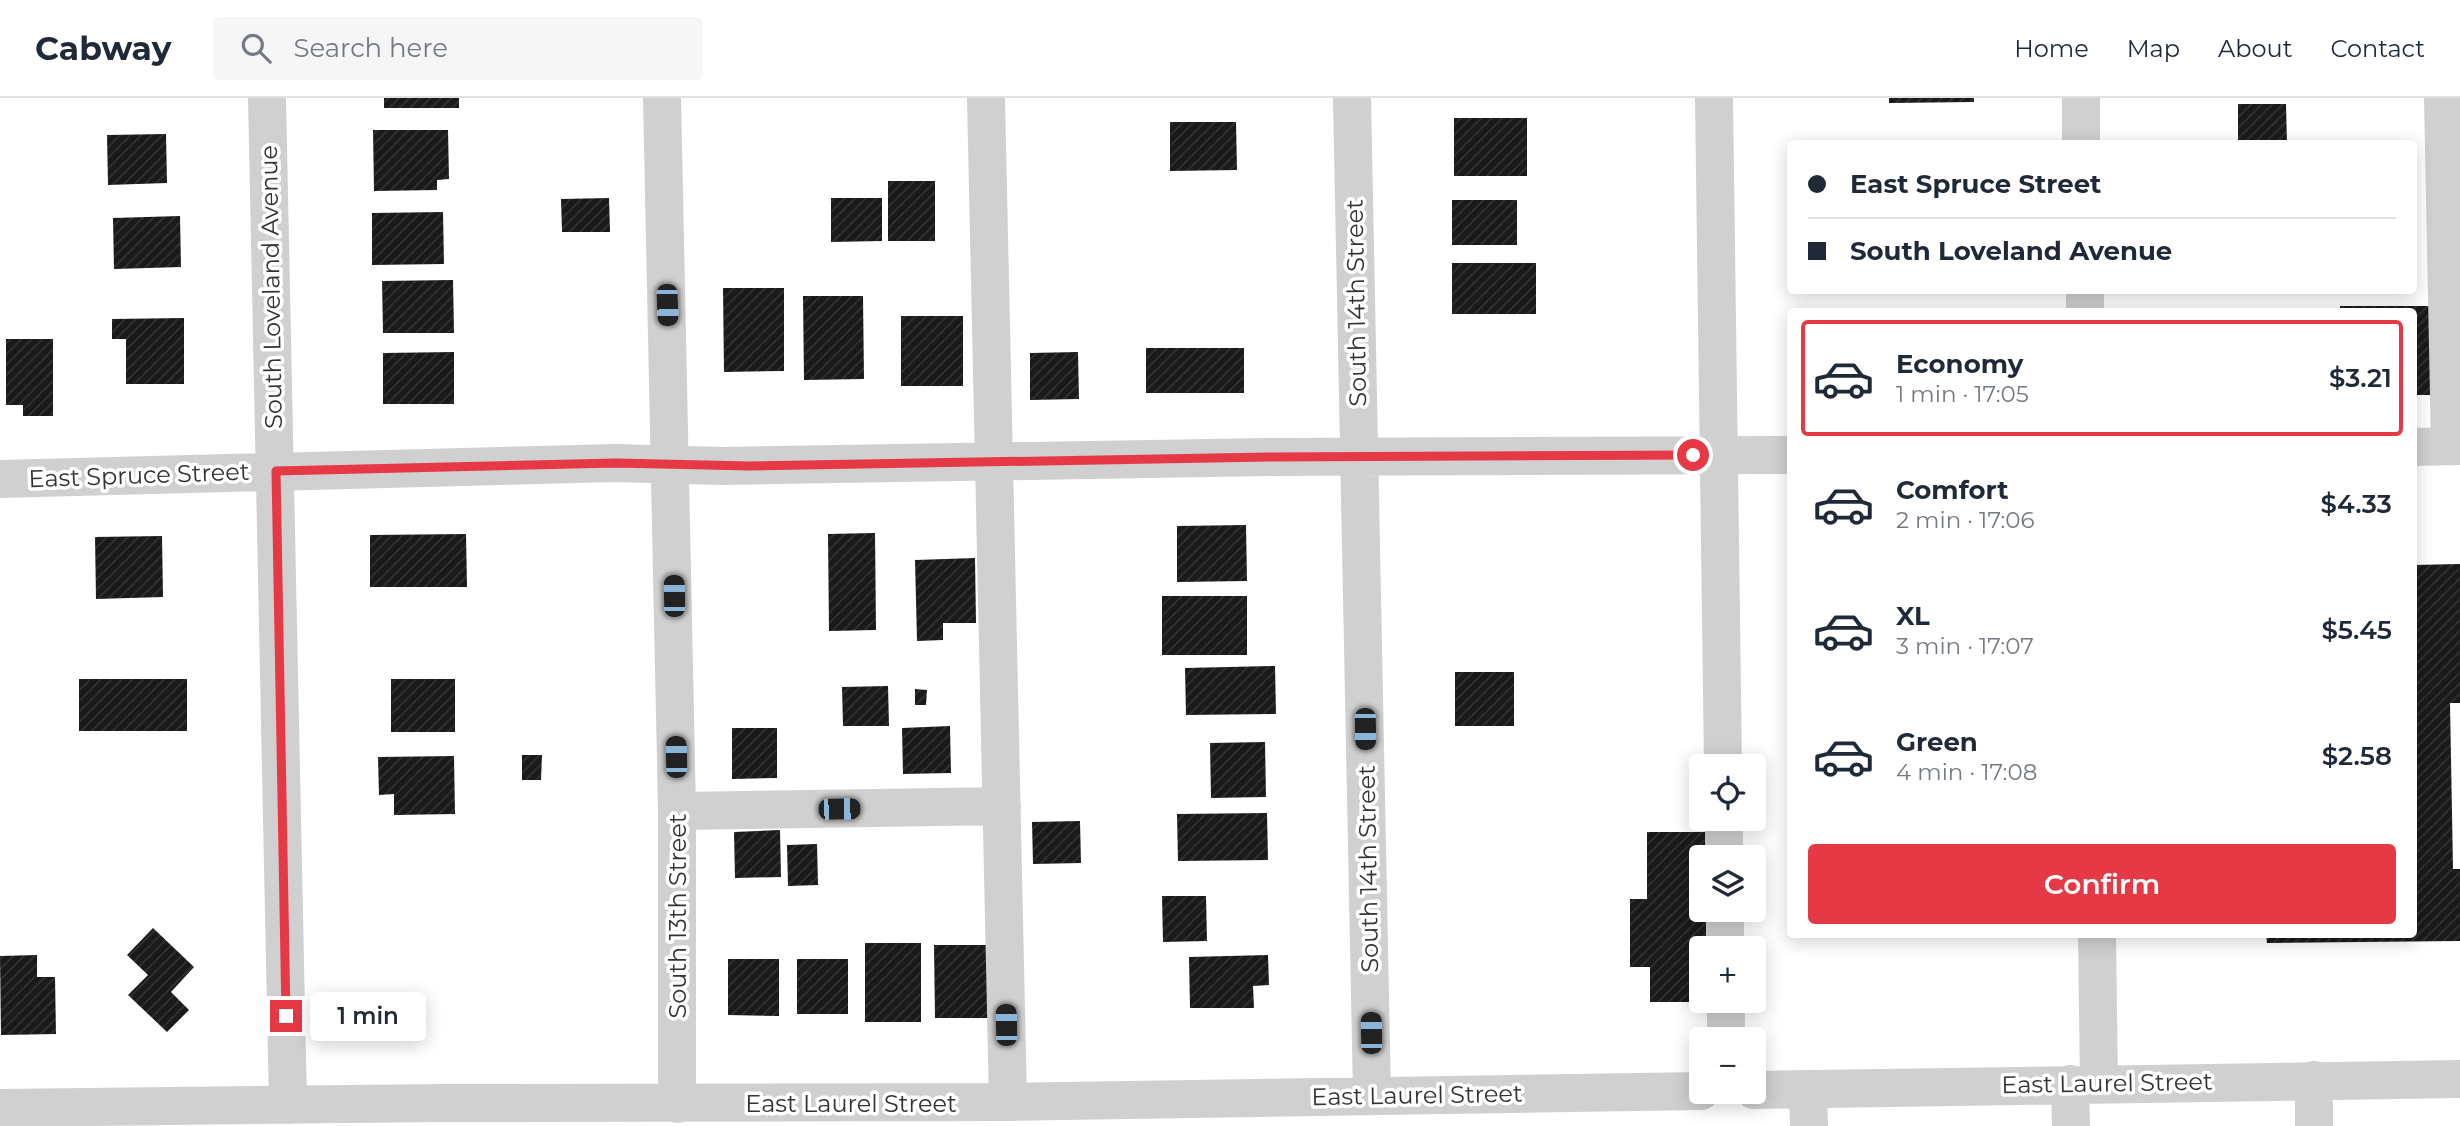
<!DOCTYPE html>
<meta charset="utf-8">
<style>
body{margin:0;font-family:Montserrat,sans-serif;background:#f6f6f7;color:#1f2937;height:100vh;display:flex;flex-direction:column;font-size:26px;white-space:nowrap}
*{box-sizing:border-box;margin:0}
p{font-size:23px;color:#747a83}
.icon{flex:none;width:38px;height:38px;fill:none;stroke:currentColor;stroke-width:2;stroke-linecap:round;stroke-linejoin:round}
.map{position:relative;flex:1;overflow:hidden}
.sheet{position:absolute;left:1787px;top:210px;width:630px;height:630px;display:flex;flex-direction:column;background:#fff;border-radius:7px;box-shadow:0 4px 18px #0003}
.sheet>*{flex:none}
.banner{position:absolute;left:1787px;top:42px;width:630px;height:154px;border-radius:7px;box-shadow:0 4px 18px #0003;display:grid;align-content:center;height:154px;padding:0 21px;background:#fff}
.controls{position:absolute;left:1689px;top:656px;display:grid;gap:14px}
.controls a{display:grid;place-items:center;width:77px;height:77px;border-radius:7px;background:#fff;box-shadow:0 4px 18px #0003;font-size:35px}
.end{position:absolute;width:32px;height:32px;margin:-16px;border:9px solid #e63946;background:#fff;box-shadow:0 0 0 4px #fff}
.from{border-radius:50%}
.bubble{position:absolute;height:49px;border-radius:7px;background:#fff;box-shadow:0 4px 18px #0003;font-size:23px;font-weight:600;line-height:49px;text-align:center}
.car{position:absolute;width:21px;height:42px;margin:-21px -10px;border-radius:9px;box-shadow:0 0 5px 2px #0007;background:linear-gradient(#222 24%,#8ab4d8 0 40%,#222 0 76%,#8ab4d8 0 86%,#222 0)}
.banner b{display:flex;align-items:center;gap:24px;height:66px;font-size:26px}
.banner b+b{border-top:2px solid #e0e1e3}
.banner i{width:18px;height:18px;background:#1f2937}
ul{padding:12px 0 0;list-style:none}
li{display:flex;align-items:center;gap:21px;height:116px;margin:0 14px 10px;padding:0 7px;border:4px solid transparent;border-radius:7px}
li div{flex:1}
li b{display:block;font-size:26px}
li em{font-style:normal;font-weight:600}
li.selected{border-color:#e63946}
li>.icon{width:63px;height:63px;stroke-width:1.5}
.action{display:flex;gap:14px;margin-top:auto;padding:14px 21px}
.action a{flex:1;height:80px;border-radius:7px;background:#e63946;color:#fff;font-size:28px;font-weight:600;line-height:80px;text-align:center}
header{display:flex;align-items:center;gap:42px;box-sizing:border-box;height:98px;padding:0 35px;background:#fff;border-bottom:2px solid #e0e1e3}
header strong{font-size:33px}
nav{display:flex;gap:38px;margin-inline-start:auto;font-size:24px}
.search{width:490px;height:63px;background:#f6f6f7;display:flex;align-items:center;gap:18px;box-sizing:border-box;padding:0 24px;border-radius:7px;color:#747a83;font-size:26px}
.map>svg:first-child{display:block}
</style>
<header>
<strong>Cabway</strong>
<div class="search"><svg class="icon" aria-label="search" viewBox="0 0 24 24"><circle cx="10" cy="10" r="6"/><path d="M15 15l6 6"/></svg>Search here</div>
<nav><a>Home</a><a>Map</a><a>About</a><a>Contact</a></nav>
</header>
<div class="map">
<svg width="2460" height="1028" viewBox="0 0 2460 1028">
<defs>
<pattern id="building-hatch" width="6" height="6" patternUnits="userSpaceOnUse" patternTransform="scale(1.75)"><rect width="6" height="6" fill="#1a1a1a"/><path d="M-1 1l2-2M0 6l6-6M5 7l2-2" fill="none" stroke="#333"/></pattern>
</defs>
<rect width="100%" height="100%" fill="#fff"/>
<path fill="url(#building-hatch)" d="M384,0H459V10H384Z
M1889,0H1974V4L1889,5Z
M2238,6H2286L2287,46H2238Z
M1454,20H1527V78H1454Z
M1170,24H1236L1237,72L1170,73Z
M373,32H448L449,81L437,82V92L374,93Z
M166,36L167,85L108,87L107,37Z
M888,83H935V143H888Z
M609,100L610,134H562L561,101Z
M831,100H882V143L831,144Z
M1452,102H1517V147H1452Z
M443,114L444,166L372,167V115Z
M180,118L181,169L114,171L113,120Z
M1452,165H1536V216H1452Z
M453,182L454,235H383L382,183Z
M723,190H784V273L724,274Z
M803,198H863L864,281L804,282Z
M2340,208H2433V297H2413V214H2340Z
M901,218H963V288H901Z
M184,220V286H126V241H112V221Z
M6,241H53V318H23V307H6Z
M1146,250H1244V295H1146Z
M454,254V306H383V255Z
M1078,254L1079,301L1030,302V255Z
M1246,427L1247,483L1177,484V428Z
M875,435L876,532L829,533L828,436Z
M466,436L467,489H370V437Z
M162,438L163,499L96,501L95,439Z
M975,460L976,525H943V542L917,543L915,462Z
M2460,466V605H2450L2453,771H2460V843L2267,845L2266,836H2413V467Z
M1162,498H1247V557H1162Z
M1275,568L1276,616L1186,617L1185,570Z
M1455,574H1514V628H1455Z
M79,581H187V633H79Z
M391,581H455V634H391Z
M888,588L889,628H843L842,589Z
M915,591L927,592L926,607H915Z
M950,628L951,675L903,676L902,630Z
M732,630H777V680L732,681Z
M1265,644L1266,699L1211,700L1210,645Z
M522,657H542L541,682H522Z
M454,658L455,716L394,717V696L379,697L378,659Z
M1267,715L1268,762L1178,763L1177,716Z
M1080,723L1081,765L1033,766L1032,724Z
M780,732L781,779L735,780L734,734Z
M1647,734H1710V760H1701V812H1710V850H1701V904H1650V869H1630V801H1647Z
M817,746L818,787L788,788L787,747Z
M1162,798H1206L1207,843L1163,844Z
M153,830L194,869L171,894L189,912L167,934L128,897L148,877L127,857Z
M865,845H921V924H865Z
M934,847H987L988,920H935Z
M37,857V879H55L56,936L1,937L0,858Z
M1268,857L1269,887L1253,888L1254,910H1190L1189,859Z
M728,861H779V918L728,917Z
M797,861H848V916H797Z"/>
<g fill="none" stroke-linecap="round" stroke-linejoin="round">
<path stroke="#d0d0d0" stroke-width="38" d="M267,0L288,1007
M662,0L677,713V1006
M986,0L1008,1004
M1352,0L1372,997
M1714,0L1723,668
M2081,0V46
M2443,0L2450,348
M2085,192V214
M2413,349L2460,348
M0,381L616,365L722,368L1268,359L1790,357
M677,713L1002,708
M1724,721V760
M1725,812V850
M2097,836L2099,986
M1726,903V942
M2314,982V1028
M2070,986L2071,1028
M1808,991L1809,1028
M1754,992L2460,981
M0,1010L441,1005L1008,1004L1701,993"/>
</g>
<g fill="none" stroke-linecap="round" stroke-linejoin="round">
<path stroke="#e63946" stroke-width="9" d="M286,918L276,373L616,365L750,368L1268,359L1693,357"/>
</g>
<g text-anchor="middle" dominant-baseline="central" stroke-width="7" stroke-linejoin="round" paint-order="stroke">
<g font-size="24" fill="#333" stroke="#fff">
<text transform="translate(271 189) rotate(-91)">South Loveland Avenue</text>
<text transform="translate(1356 205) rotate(-91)">South 14th Street</text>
<text transform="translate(139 377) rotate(-2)">East Spruce Street</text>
<text transform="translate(1368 771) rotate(-91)">South 14th Street</text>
<text transform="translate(677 818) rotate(-90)">South 13th Street</text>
<text transform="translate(2107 985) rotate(-1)">East Laurel Street</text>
<text transform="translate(1417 997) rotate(-1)">East Laurel Street</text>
<text x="851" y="1005">East Laurel Street</text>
</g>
</g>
</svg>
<div class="controls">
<a><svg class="icon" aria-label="locate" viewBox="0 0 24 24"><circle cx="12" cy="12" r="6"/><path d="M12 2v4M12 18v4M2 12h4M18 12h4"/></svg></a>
<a><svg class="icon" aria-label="layers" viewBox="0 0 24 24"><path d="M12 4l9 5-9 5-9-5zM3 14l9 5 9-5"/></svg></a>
<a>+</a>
<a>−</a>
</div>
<i class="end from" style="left:1693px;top:357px"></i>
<i class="end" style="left:286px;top:918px"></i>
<div class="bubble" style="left:310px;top:894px;width:116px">1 min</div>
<i class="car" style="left:667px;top:207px;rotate:178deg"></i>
<i class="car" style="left:674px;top:498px;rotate:359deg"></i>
<i class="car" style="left:1365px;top:631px;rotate:179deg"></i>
<i class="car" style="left:676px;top:659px;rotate:359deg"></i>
<i class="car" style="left:839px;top:711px;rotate:89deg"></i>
<i class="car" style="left:1006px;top:927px;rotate:359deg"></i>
<i class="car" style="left:1371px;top:935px;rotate:359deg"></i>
<div class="banner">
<b><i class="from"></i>East Spruce Street</b>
<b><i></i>South Loveland Avenue</b>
</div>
<section class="sheet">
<ul>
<li class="selected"><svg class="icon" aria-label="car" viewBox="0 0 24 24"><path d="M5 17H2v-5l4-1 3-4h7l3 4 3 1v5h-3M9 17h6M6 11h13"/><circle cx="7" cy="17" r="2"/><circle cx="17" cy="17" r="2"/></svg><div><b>Economy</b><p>1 min · 17:05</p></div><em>$3.21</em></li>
<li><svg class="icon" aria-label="car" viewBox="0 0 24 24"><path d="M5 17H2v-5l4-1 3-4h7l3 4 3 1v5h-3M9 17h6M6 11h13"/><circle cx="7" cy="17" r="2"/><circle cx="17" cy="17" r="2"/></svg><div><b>Comfort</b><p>2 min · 17:06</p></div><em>$4.33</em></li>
<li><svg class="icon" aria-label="car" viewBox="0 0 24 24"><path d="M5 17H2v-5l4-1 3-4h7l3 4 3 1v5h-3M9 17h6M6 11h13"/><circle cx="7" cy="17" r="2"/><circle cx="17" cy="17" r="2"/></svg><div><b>XL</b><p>3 min · 17:07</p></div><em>$5.45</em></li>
<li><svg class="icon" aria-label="car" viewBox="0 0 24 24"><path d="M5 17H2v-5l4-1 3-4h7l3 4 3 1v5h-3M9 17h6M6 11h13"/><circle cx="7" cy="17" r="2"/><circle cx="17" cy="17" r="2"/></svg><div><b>Green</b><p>4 min · 17:08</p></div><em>$2.58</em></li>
</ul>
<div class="action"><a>Confirm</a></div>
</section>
</div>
